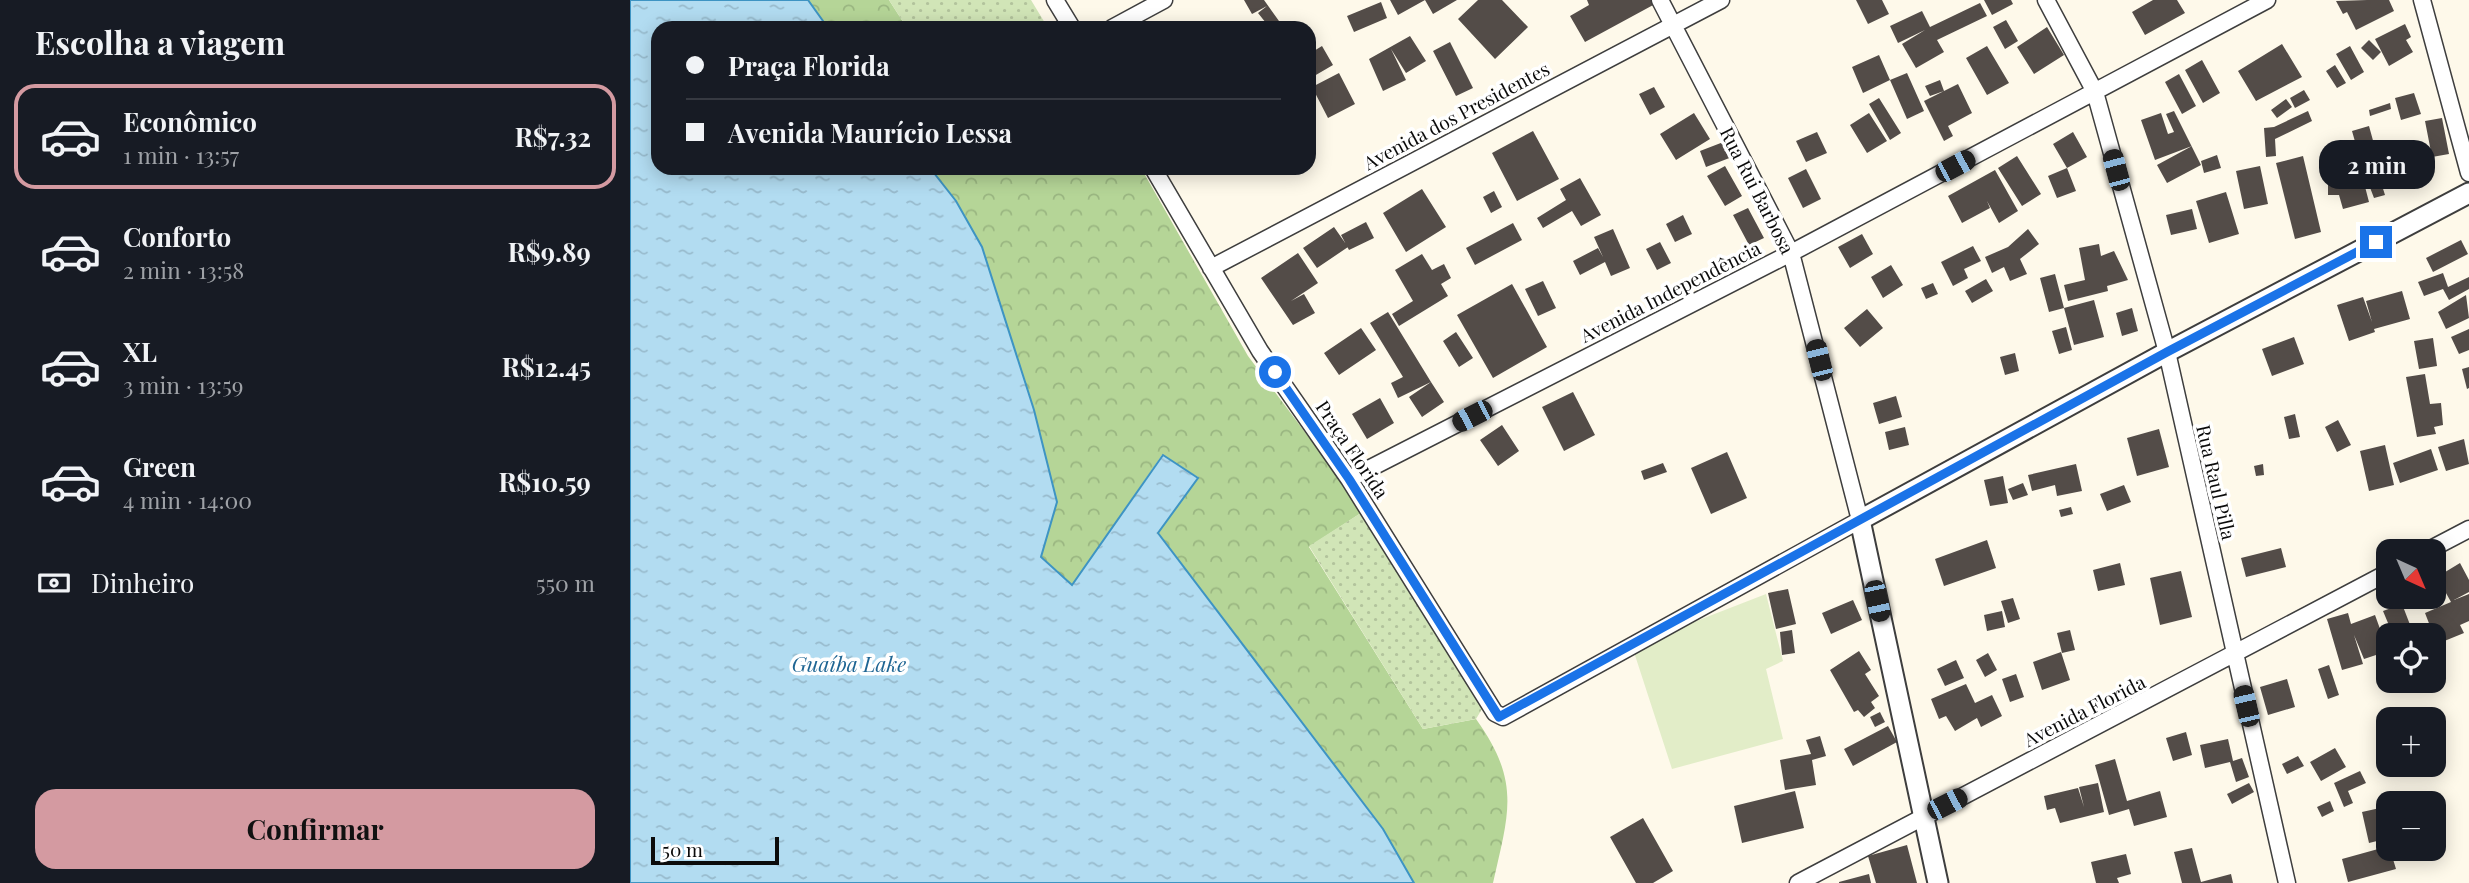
<!DOCTYPE html>
<html lang="pt">
<meta charset="utf-8">
<style>
body{margin:0;font-family:"Playfair Display",serif;background:#20242c;color:#f1f3f6;height:100vh;display:flex;flex-direction:column;font-size:26px;white-space:nowrap}
*{box-sizing:border-box;margin:0}
p{font-size:23px;color:#9ea1a6}
.icon{flex:none;width:38px;height:38px;fill:none;stroke:currentColor;stroke-width:2;stroke-linecap:round;stroke-linejoin:round}
.map{position:relative;flex:1;overflow:hidden}
.side{display:flex;flex-direction:column;background:#171b24;width:630px}
.side>*{flex:none}
.banner{position:absolute;left:21px;top:21px;width:665px;height:154px;border-radius:21px;box-shadow:0 4px 18px #0003;display:grid;align-content:center;height:154px;padding:0 35px;background:#171b24}
.needle{width:46px;rotate:136deg}
.fabs{position:absolute;left:1746px;top:539px;display:grid;gap:14px}
.fabs a{display:grid;place-items:center;width:70px;height:70px;border-radius:14px;background:#171b24;box-shadow:0 4px 18px #0003;font-size:35px}
.scale{position:absolute;left:21px;bottom:18px;width:128px;box-sizing:border-box;padding-left:7px;border:4px solid #0b0b0b;border-top:0;font-size:19px;line-height:24px;white-space:nowrap;color:#0b0b0b;-webkit-text-stroke:5px #fff;paint-order:stroke}
.end{position:absolute;width:32px;height:32px;margin:-16px;border:9px solid #1a73e8;background:#fff;box-shadow:0 0 0 4px #fff}
.from{border-radius:50%}
.bubble{position:absolute;height:49px;border-radius:21px;background:#171b24;box-shadow:0 4px 18px #0003;font-size:23px;font-weight:700;line-height:49px;text-align:center}
.car{position:absolute;width:21px;height:42px;margin:-21px -10px;border-radius:9px;box-shadow:0 0 5px 2px #0007;background:linear-gradient(#222 24%,#8ab4d8 0 40%,#222 0 76%,#8ab4d8 0 86%,#222 0)}
.banner b{display:flex;align-items:center;gap:24px;height:66px;font-size:26px}
.banner b+b{border-top:2px solid #363941}
.banner i{width:18px;height:18px;background:#f1f3f6}
ul{padding:0;list-style:none}
li{display:flex;align-items:center;gap:21px;height:105px;margin:0 14px 10px;padding:0 21px;border:4px solid transparent;border-radius:21px}
li div{flex:1}
li b{display:block;font-size:26px}
li em{font-style:normal;font-weight:700}
li.on{border-color:#d49aa1}
li>.icon{width:63px;height:63px;stroke-width:1.5}
h2{padding:0 35px;font-size:32px;line-height:84px}
.pay{display:flex;align-items:center;gap:18px;height:77px;padding:0 35px;font-size:26px}
.pay p{margin-inline-start:auto}
.cta{display:flex;gap:14px;margin-top:auto;padding:14px 35px}
.cta a{flex:1;height:80px;border-radius:21px;background:#d49aa1;color:#111;font-size:28px;font-weight:700;line-height:80px;text-align:center}
main{display:flex;flex:1;min-height:0}
.map>svg:first-child{display:block}
</style>
<main>
<section class="side">
<h2>Escolha a viagem</h2>
<ul>
<li class="on"><svg class="icon" aria-label="car" viewBox="0 0 24 24"><path d="M5 17H2v-5l4-1 3-4h7l3 4 3 1v5h-3M9 17h6M6 11h13"/><circle cx="7" cy="17" r="2"/><circle cx="17" cy="17" r="2"/></svg><div><b>Econômico</b><p>1 min · 13:57</p></div><em>R$7.32</em></li>
<li><svg class="icon" aria-label="car" viewBox="0 0 24 24"><path d="M5 17H2v-5l4-1 3-4h7l3 4 3 1v5h-3M9 17h6M6 11h13"/><circle cx="7" cy="17" r="2"/><circle cx="17" cy="17" r="2"/></svg><div><b>Conforto</b><p>2 min · 13:58</p></div><em>R$9.89</em></li>
<li><svg class="icon" aria-label="car" viewBox="0 0 24 24"><path d="M5 17H2v-5l4-1 3-4h7l3 4 3 1v5h-3M9 17h6M6 11h13"/><circle cx="7" cy="17" r="2"/><circle cx="17" cy="17" r="2"/></svg><div><b>XL</b><p>3 min · 13:59</p></div><em>R$12.45</em></li>
<li><svg class="icon" aria-label="car" viewBox="0 0 24 24"><path d="M5 17H2v-5l4-1 3-4h7l3 4 3 1v5h-3M9 17h6M6 11h13"/><circle cx="7" cy="17" r="2"/><circle cx="17" cy="17" r="2"/></svg><div><b>Green</b><p>4 min · 14:00</p></div><em>R$10.59</em></li>
</ul>
<div class="pay"><svg class="icon" aria-label="cash" viewBox="0 0 24 24"><path d="M3 7h18v10H3z"/><circle cx="12" cy="12" r="2"/></svg>Dinheiro<p>550 m</p></div>
<div class="cta"><a>Confirmar</a></div>
</section>
<div class="map">
<svg width="1839" height="883" viewBox="0 0 1839 883">
<defs>
<pattern id="forest-crowns" width="20" height="18" patternUnits="userSpaceOnUse" patternTransform="scale(1.75)"><rect width="20" height="18" fill="#b5d597"/><path d="M2 6a3 3 0 1 1 6 0M12 15a3 3 0 1 1 6 0" fill="none" stroke="#9ab681"/></pattern>
<pattern id="park-dots" width="8" height="8" patternUnits="userSpaceOnUse" patternTransform="scale(1.75)"><rect width="8" height="8" fill="#d1e5b7"/><path d="M2 2h.1M6 6h.1" fill="none" stroke="#b2c39c" stroke-width="1.8" stroke-linecap="round"/></pattern>
<pattern id="water-ripples" width="26" height="14" patternUnits="userSpaceOnUse" patternTransform="scale(1.75)"><rect width="26" height="14" fill="#b2dcf1"/><path d="M2 4q2-2 4 0t4 0M15 11q2-2 4 0t4 0" fill="none" stroke="#98bbcd"/></pattern>
</defs>
<rect width="100%" height="100%" fill="#fef9ea"/>
<path fill="url(#forest-crowns)" d="M178,0H259L277,28H198Z
M300,168H511L618,356L734,511L679,547L793,729L846,719C891,782 879,812 863,883H784L753,829L528,533L568,477L532,455L442,586L411,557L427,502L404,410L352,247L326,201Z"/>
<path fill="url(#park-dots)" d="M259,0H401L418,28H277Z
M734,511L855,704L846,719L793,729L679,546Z"/>
<path fill="#e2edc8" d="M1136,594L1153,661L1136,669L1153,739L1042,769L1002,646Z"/>
<path fill="url(#water-ripples)" stroke="#3e94c3" stroke-width="2" d="M0,0H178L198,28H28V168H300L326,201L352,247L404,410L427,502L411,557L442,585L533,455L568,478L528,533L753,829L784,883H0Z"/>
<path fill="#534c48" d="M614,0H634L654,28H640L628,13L637,6L622,14Z
M760,0H795L768,15Z
M795,0H827L803,14Z
M848,0H872L898,27L865,59L828,19Z
M957,0H1023L1025,4L955,42L940,16L959,5Z
M1226,0H1252L1259,14L1238,24Z
M1354,0H1381L1383,4L1362,15Z
M1523,0H1547L1555,13L1515,35L1502,12Z
M1737,0H1759L1764,11L1726,30L1717,12L1713,14L1706,1Z
M751,2L757,18L724,32L717,16Z
M1350,3L1357,16L1307,40L1314,52L1286,68L1272,44L1295,30L1268,43L1260,26L1292,11L1300,27Z
M1376,20L1388,41L1375,49L1363,27Z
M1775,24L1781,37L1776,40L1783,52L1759,66L1745,39Z
M1417,27L1434,55L1404,74L1387,47Z
M780,36L796,61L776,73L761,49L776,80L753,91L739,59Z
M1739,40L1751,52L1743,60L1731,48Z
M820,42L843,88L826,96L803,51Z
M1652,44L1672,77L1626,101L1608,71Z
M692,46L703,65L679,79V54Z
M1357,46L1379,83L1357,95L1336,58Z
M1720,46L1734,72L1721,80L1706,54Z
M1249,55L1260,80L1277,73L1294,111L1277,119L1260,80L1233,93L1222,67Z
M1572,60L1590,93L1573,103L1555,70Z
M1705,65L1716,83L1707,88L1696,71Z
M709,73L725,104L698,118L682,87Z
M1549,74L1566,106L1552,114L1535,82Z
M1310,80L1314,91L1300,96L1295,86Z
M1328,84L1342,113L1318,126L1323,136L1314,141L1294,101Z
M1024,87L1035,107L1020,115L1009,94Z
M1674,90L1680,100L1665,108L1660,98Z
M1784,93L1791,114L1771,120L1765,98Z
M1249,98L1271,133L1260,140L1239,104Z
M1656,99L1662,107L1647,118L1641,110Z
M1760,103L1761,109L1740,116L1739,110Z
M1544,111L1571,165L1537,183L1527,165L1562,146L1525,160L1511,120L1531,113L1538,134L1544,132L1536,114Z
M1678,111L1682,121L1645,139L1646,156L1636,157L1634,128L1644,127Z
M1064,113L1080,139L1046,160L1030,134Z
M1239,113L1257,141L1237,153L1220,125Z
M1812,118L1819,154L1802,157L1795,121Z
M1739,126L1747,155L1730,159L1722,131Z
M903,131L929,179L887,201L862,153Z
M1187,132L1197,153L1176,162L1166,141Z
M1443,132L1457,157L1437,168L1423,144Z
M1096,141L1102,157L1076,167L1070,151Z
M1587,155L1591,168L1574,173L1571,161Z
M1387,156L1411,194L1392,206L1368,168Z
M1673,156L1691,232L1665,239L1646,163Z
M1095,166L1112,196L1095,206L1077,176Z
M1630,166L1638,204L1614,209L1606,171Z
M1698,167L1718,168V183L1733,179L1739,202L1713,209L1709,195H1698Z
M1437,168L1446,191L1427,198L1418,176Z
M1176,169L1191,199L1173,208L1158,178Z
M1365,170L1388,211L1369,223L1357,201L1360,208L1332,223L1318,196Z
M1748,173L1755,195L1744,198L1736,177Z
M950,178L971,215L951,226L942,211L913,228L907,218L936,200L930,189Z
M792,189L816,227L776,252L753,213Z
M864,191L872,207L861,213L853,197Z
M1596,192L1609,234L1579,243L1566,201Z
M1118,208L1134,238L1119,245L1103,215Z
M1562,209L1567,229L1541,235L1536,215Z
M1053,215L1062,234L1045,242L1036,224Z
M736,222L744,238L719,250L711,235Z
M883,223L892,240L845,265L836,248Z
M704,227L718,247L687,268L673,248Z
M983,229L1000,268L981,276L975,262L950,275L943,261L968,248L973,257L964,237Z
M1398,229L1409,244L1390,259L1397,274L1380,281L1374,267L1362,273L1355,257L1378,247Z
M1232,234L1243,254L1220,268L1208,247Z
M1831,240L1838,254L1803,272L1796,258Z
M1030,242L1041,263L1027,270L1016,249Z
M1469,244L1471,256L1484,251L1498,280L1477,286L1478,291L1438,301L1434,285L1455,280L1449,248Z
M1343,246L1351,261L1334,269L1338,278L1323,286L1311,262Z
M668,253L688,283L661,301L674,294L685,313L663,325L631,278Z
M792,254L802,270L814,264L821,278L811,284L818,296L769,326L762,314L783,301L765,270Z
M1261,265L1273,285L1253,298L1241,277Z
M1813,273L1818,287L1839,277V289L1819,300L1813,289L1794,296L1788,282Z
M1425,274L1434,308L1419,312L1410,278Z
M1356,279L1363,291L1342,303L1335,291Z
M913,281L926,308L908,316L895,289Z
M1303,283L1308,294L1296,299L1291,288Z
M882,284L917,347L863,378L827,315Z
M1772,291L1780,319L1744,329L1745,332L1719,341L1707,305L1733,297L1742,322L1736,301Z
M1836,295L1839,318L1816,329L1808,312Z
M1464,300L1474,337L1444,345L1434,308Z
M1502,308L1508,331L1492,336L1486,313Z
M1237,309L1253,328L1230,347L1214,328Z
M758,312L801,382L768,398L761,383L773,377L740,323Z
M1436,327L1442,350L1429,354L1422,331Z
M731,328L746,350L709,375L694,353Z
M1839,329V350L1829,354L1821,337Z
M826,332L843,358L829,367L813,341Z
M1664,337L1674,364L1642,376L1632,349Z
M1803,338L1807,366L1789,369L1784,341Z
M1385,353L1389,371L1375,375L1370,357Z
M1839,367V388L1837,389L1832,369Z
M1795,374L1800,404L1811,403L1813,425L1804,427L1806,434L1787,437L1776,377Z
M801,382L814,402L792,417L779,397Z
M943,392L965,435L934,451L912,407Z
M1266,396L1272,417L1249,424L1243,403Z
M750,398L764,423L737,439L722,414Z
M1665,414L1670,437L1659,439L1654,417Z
M1708,420L1721,445L1707,452L1695,427Z
M872,425L889,451L868,466L850,440Z
M1275,427L1279,445L1259,450L1255,432Z
M1529,429L1539,467L1507,476L1497,438Z
M1834,439L1839,464L1816,471L1808,447Z
M1755,445L1764,485L1739,491L1730,451Z
M1801,449L1808,470L1770,483L1763,463Z
M1097,452L1117,498L1081,514L1061,468Z
M1033,463L1037,472L1014,480L1011,471Z
M1446,464L1452,491L1427,496L1425,485L1402,491L1398,475Z
M1633,464L1634,475L1626,476L1624,466Z
M1373,476L1378,503L1360,506L1354,480Z
M1393,483L1398,495L1383,500L1378,489Z
M1494,485L1501,502L1477,511L1470,494Z
M1441,507L1443,514L1431,517L1429,510Z
M1357,540L1366,568L1314,586L1305,559Z
M1651,548L1656,567L1616,577L1611,558Z
M1490,563L1495,585L1468,591L1463,570Z
M1830,563L1839,580V592L1824,600L1839,594V621L1830,625L1834,633L1807,644L1795,613L1821,602L1807,577Z
M1551,571L1562,617L1530,625L1520,578Z
M1158,589L1166,624L1146,629L1138,593Z
M1383,598L1390,619L1378,623L1371,601Z
M1223,600L1232,620L1201,634L1192,613Z
M1772,604L1784,635H1763L1753,611Z
M1372,611L1375,627L1357,631L1354,615Z
M1718,613L1721,624L1745,615L1758,651L1734,659L1724,635L1733,664L1712,670L1697,619Z
M1162,630L1165,653L1152,655L1150,632Z
M1440,630L1445,650L1432,653L1427,633Z
M1229,651L1241,670L1235,674L1249,696L1241,702L1245,708L1234,717L1228,710L1224,712L1200,670Z
M1431,652L1440,680L1412,690L1403,662Z
M1358,653L1367,670L1355,677L1346,660Z
M1326,660L1334,678L1315,686L1307,669Z
M1699,665L1709,695L1698,699L1688,669Z
M1386,674L1394,697L1380,702L1372,679Z
M1657,679L1665,707L1638,715L1630,687Z
M1336,684L1345,703L1362,695L1372,716L1351,727L1347,718L1325,731L1316,716L1309,719L1301,699Z
M1250,712L1255,722L1245,727L1240,717Z
M1258,726L1267,742L1223,766L1214,749Z
M1759,726V736L1753,739L1749,730Z
M1556,732L1562,755L1543,761L1536,738Z
M1190,736L1196,756L1182,760L1186,785L1155,790L1150,760L1181,754L1176,740Z
M1598,739L1603,761L1612,758L1619,777L1606,782L1600,762L1575,768L1570,745Z
M1759,745V767H1758L1752,747Z
M1705,748L1716,767L1691,781L1680,762Z
M1668,756L1674,766L1657,774L1652,764Z
M1485,759L1497,801L1530,791L1537,817L1504,826L1499,809L1479,815L1465,765Z
M1730,771L1736,783L1718,791L1723,803L1714,807L1704,783Z
M1468,783L1474,812L1430,823L1425,808L1417,810L1414,796L1448,788L1454,807L1449,787Z
M1619,783L1624,792L1602,804L1597,794Z
M1165,791L1174,828L1112,843L1104,806Z
M1700,801L1704,811L1692,817L1687,807Z
M1759,806V838L1739,843L1732,812Z
M1013,818L1043,871L1023,883H1006L980,837Z
M1277,845L1287,883H1246L1238,856Z
M1759,846L1766,869L1718,882L1712,859Z
M1562,848L1571,882L1601,874L1603,883H1552L1544,852Z
M1496,854L1501,874L1487,878L1489,883H1466L1461,862Z
M1239,874L1241,883H1209V882Z"/>
<g fill="none" stroke-linecap="round" stroke-linejoin="round">
<g stroke="#3e3e3e" stroke-width="19">
<path id="minor" d="M425,0L442,28
M1416,0L1465,92L1537,352L1657,883
M1792,0L1839,173
M482,28L534,0
M523,168L630,351L719,479L865,713L873,717L1230,520L1161,253L1030,0
M581,268L1091,0
M719,479L1161,253L1637,0
M1797,551L1839,529
M1168,883L1759,572"/>
</g>
<g stroke="#3e3e3e" stroke-width="23">
<path id="tertiary" d="M1308,883L1230,520L1537,352L1839,193"/>
</g>
<use href="#minor" stroke="#fff" stroke-width="16"/>
<use href="#tertiary" stroke="#fff" stroke-width="19"/>
</g>
<g fill="none" stroke-linecap="round" stroke-linejoin="round">
<path stroke="#1a73e8" stroke-width="9" d="M645,372L719,479L869,717L1537,352L1746,242"/>
</g>
<g text-anchor="middle" dominant-baseline="central" stroke-width="7" stroke-linejoin="round" paint-order="stroke">
<g font-size="19" fill="#0b0b0b" stroke="#fff">
<text transform="translate(826 115) rotate(-28)">Avenida dos Presidentes</text>
<text transform="translate(1128 190) rotate(63)">Rua Rui Barbosa</text>
<text transform="translate(1040 291) rotate(-27)">Avenida Independência</text>
<text transform="translate(723 449) rotate(56)">Praça Florida</text>
<text transform="translate(1587 482) rotate(77)">Rua Raul Pilla</text>
<text transform="translate(1454 710) rotate(-27)">Avenida Florida</text>
</g>
<g font-size="21" font-style="italic" fill="#1e6593" stroke="#fff">
<text x="219" y="663">Guaíba Lake</text>
</g>
</g>
</svg>
<div class="fabs">
<a><svg class="needle" viewBox="-14 -14 28 28"><path d="M0-13l5 13h-10z" fill="#e53935"/><path d="M0 13l5-13h-10z" fill="#9ea1a6"/></svg></a>
<a><svg class="icon" aria-label="locate" viewBox="0 0 24 24"><circle cx="12" cy="12" r="6"/><path d="M12 2v4M12 18v4M2 12h4M18 12h4"/></svg></a>
<a>+</a>
<a>−</a>
</div>
<div class="scale">50 m</div>
<i class="end from" style="left:645px;top:372px"></i>
<i class="end" style="left:1746px;top:242px"></i>
<div class="bubble" style="left:1689px;top:140px;width:116px">2 min</div>
<i class="car" style="left:1325px;top:166px;rotate:62deg"></i>
<i class="car" style="left:1486px;top:170px;rotate:345deg"></i>
<i class="car" style="left:1189px;top:360px;rotate:346deg"></i>
<i class="car" style="left:842px;top:416px;rotate:243deg"></i>
<i class="car" style="left:1247px;top:601px;rotate:168deg"></i>
<i class="car" style="left:1616px;top:706px;rotate:347deg"></i>
<i class="car" style="left:1317px;top:804px;rotate:63deg"></i>
<div class="banner">
<b><i class="from"></i>Praça Florida</b>
<b><i></i>Avenida Maurício Lessa</b>
</div>
</div>
</main>
